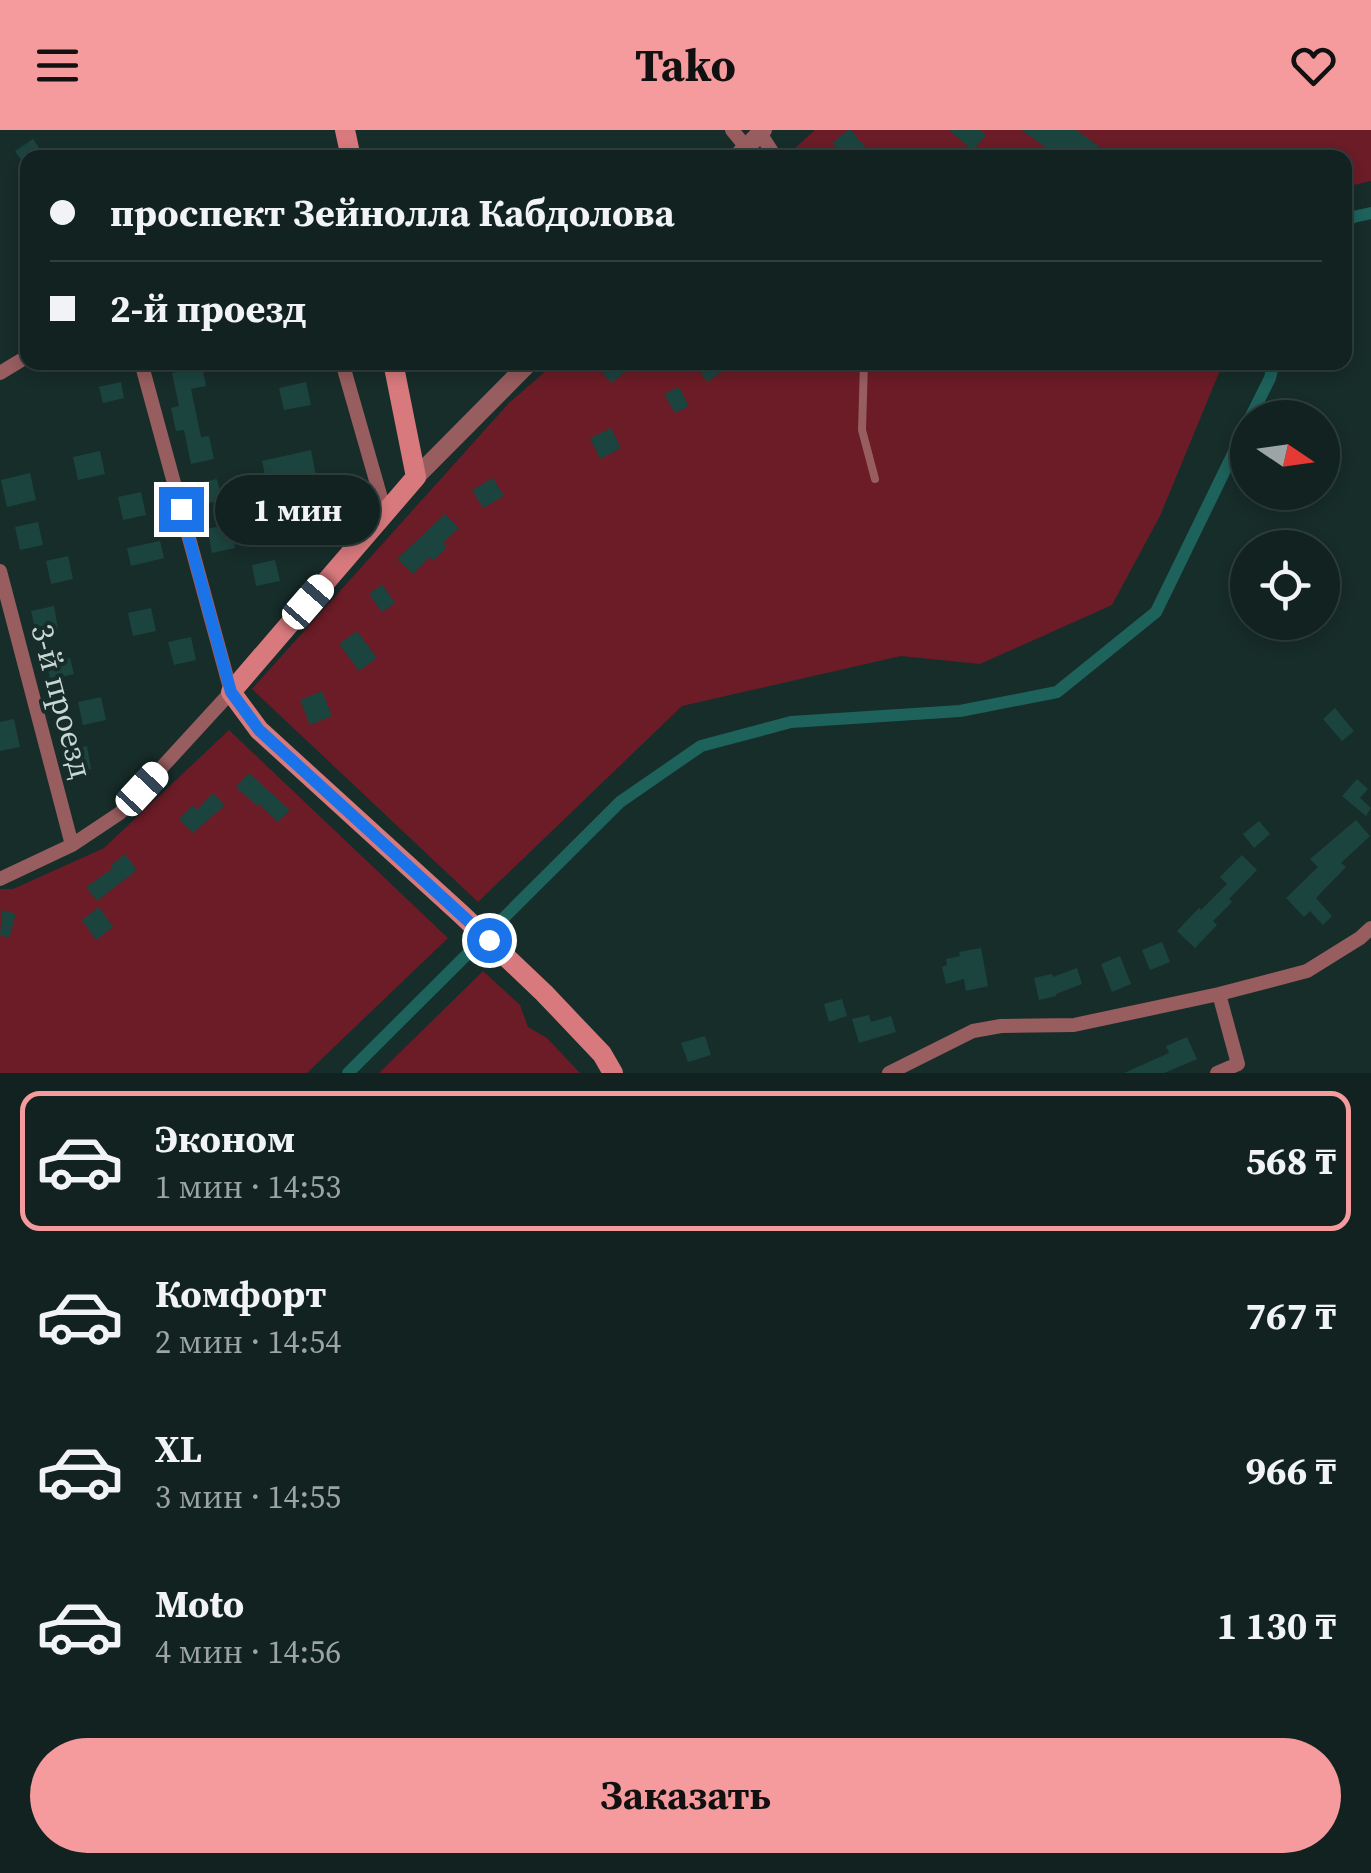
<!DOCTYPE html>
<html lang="ru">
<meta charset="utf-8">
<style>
body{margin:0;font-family:"Source Serif 4",serif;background:#1e2f2d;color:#f1f3f6;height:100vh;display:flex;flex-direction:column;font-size:38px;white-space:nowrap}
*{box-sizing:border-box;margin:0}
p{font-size:32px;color:#9ca4a5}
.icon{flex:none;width:55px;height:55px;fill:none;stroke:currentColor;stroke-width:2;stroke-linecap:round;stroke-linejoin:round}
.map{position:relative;height:943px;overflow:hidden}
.drawer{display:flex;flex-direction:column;background:#112220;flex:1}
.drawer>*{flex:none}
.guide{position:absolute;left:20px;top:20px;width:1332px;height:220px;border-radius:20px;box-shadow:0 5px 15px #0003,0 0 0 2px #303f3e;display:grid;align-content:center;height:220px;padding:0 30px;background:#112220}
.needle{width:65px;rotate:103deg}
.controls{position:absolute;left:1230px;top:270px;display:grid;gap:20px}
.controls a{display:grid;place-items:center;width:110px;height:110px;border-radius:50%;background:#112220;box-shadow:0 5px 15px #0003,0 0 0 2px #303f3e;font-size:50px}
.end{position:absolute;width:45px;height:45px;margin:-22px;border:12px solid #1a73e8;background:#fff;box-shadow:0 0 0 5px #fff}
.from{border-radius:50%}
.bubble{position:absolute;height:70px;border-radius:35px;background:#112220;box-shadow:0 5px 15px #0003,0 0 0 2px #303f3e;font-size:32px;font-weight:700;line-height:70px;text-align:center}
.car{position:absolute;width:30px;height:60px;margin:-30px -15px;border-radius:12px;box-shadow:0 0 8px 2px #0007;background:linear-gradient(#fff 24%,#345 0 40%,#fff 0 76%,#345 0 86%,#fff 0)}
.guide b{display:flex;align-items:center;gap:35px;height:95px;font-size:38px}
.guide b+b{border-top:2px solid #303f3e}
.guide i{width:25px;height:25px;background:#f1f3f6}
ul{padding:18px 0 0;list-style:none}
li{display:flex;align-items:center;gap:30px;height:140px;margin:0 20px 15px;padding:0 10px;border:5px solid transparent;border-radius:20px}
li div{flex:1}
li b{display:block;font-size:38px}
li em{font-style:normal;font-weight:700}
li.current{border-color:#f59b9d}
li>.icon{width:90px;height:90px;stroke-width:1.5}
.button{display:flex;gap:20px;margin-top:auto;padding:20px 30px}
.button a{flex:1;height:115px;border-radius:60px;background:#f59b9d;color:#111;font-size:40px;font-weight:700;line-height:115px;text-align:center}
header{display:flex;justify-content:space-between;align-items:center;height:130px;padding:0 30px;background:#f59b9d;color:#111;font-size:45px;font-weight:700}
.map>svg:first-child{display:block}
</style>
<header><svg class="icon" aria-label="menu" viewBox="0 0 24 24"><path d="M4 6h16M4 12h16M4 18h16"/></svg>Tako<svg class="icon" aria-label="heart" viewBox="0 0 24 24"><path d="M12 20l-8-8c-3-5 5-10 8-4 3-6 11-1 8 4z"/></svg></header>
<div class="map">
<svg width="1371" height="943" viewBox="0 0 1371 943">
<rect width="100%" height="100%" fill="#172d2a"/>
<path fill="#6b1c26" d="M815,0H1371V51L1345,57V28H784Z
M555,233H1223L1160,386L1112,475L980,534L901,526L682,576L478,772L252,559L509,273Z
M229,600L448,808L307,943H0V759H13L104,718Z
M483,841L520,875L528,897L547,908L580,943H379Z"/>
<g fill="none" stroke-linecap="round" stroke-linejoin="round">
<path stroke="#1d625b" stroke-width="12" d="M1345,93L1353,87L1371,83
M1250,288L1270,248L1274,232
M348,943L620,672L701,616L791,592L960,581L1057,562L1156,482L1248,293"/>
</g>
<path fill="#1c443f" d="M848,0H851L866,18L854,28H844L832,13Z
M949,0H980L986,5L973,21Z
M1021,0H1076L1099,16L1091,28H1061Z
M33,9L46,28H28V40L15,21Z
M603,232H622L628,240L611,253L598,237Z
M694,232H737L707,252Z
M202,236L206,256L191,259L201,307L209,306L214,329L191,334L184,300L176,301L171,278L179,276L172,243Z
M121,252L124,268L103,273L99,257Z
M306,252L311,275L284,280L279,258Z
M679,257L689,276L675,283L664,264Z
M611,298L621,318L600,329L590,308Z
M311,320L318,356L270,367L262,331Z
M100,321L105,344L78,350L73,327Z
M30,343L36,370L7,377L1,350Z
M493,348L504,366L483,378L472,360Z
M217,349L222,370L198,375L193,354Z
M141,362L146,385L123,390L118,367Z
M445,384L459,398L443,413L447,417L433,431L430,427L413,444L397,429Z
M38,392L43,415L20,420L15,397Z
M230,394L235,418L212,423L207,399Z
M160,411L164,428L131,436L127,418Z
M68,426L73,449L51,454L46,431Z
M275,430L280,451L256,456L252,435Z
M382,454L395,473L382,482L369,464Z
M54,476L58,499L36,504L31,481Z
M151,478L156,501L133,506L128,483Z
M357,501L377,528L359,541L339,514Z
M191,507L196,530L174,535L168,512Z
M70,528L74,544L50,550L47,533Z
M322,561L332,586L310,595L300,570Z
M101,567L106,590L83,595L78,572Z
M1335,578L1354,601L1342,611L1323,589Z
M14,589L20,617L0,621V592Z
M87,616L91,639L69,644L64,621Z
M249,643L290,680L278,692L259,674L257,676L236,657Z
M1357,649L1368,659L1360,668L1371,678L1366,686L1342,666Z
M213,663L225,675L193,703L179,689L193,675L197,680Z
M1356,690L1370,706L1341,733L1346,737L1316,768L1332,786L1323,795L1310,781L1304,787L1286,768L1318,737L1310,729Z
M1259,691L1270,704L1254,718L1243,704Z
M125,724L137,740L97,771L86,757L113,738L111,735Z
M1242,725L1257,740L1229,769L1232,772L1213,791L1217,795L1195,818L1177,801L1199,778L1201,780L1227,754L1220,747Z
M99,777L113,797L96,810L82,790Z
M2,780L16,784L9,808L0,805Z
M1162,812L1170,832L1150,840L1142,820Z
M981,818L988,856L966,861L964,849L946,854L942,837L947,835L946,829L960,826L959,822Z
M1120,826L1131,854L1112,862L1101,834Z
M1077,838L1082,854L1056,864V866L1039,870L1034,848L1052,844L1053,847Z
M842,869L847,886L829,892L824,874Z
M869,885L871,892L891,886L896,902L859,913L852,889Z
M705,906L711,925L688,932L681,913Z
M1187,907L1197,929L1164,943H1124L1169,923L1166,916Z"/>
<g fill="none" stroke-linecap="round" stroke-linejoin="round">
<path stroke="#985d5f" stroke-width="8" d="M864,232L862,300L875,349"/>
<path stroke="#985d5f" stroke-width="14" d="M732,0L746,17
M760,3L776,28
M342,232L385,382
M0,243L28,226
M0,441L72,715
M0,749L72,715L120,683L231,562L141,232
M889,943L973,901L1001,896L1074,895L1219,864L1307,841L1360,808L1371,798
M1217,943L1238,934L1219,864"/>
<path stroke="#985d5f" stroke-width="18" d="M736,28L763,0
M416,347L530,232"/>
<path stroke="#d8797d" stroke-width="20" d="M345,0L351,28
M393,232L416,347L231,562L259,600L461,784L544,863L602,924L613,943"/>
</g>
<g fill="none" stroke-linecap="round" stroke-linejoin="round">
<path stroke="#1a73e8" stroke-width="12" d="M181,379L231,562L259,600L489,810"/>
</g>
<g text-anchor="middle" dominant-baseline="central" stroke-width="8" stroke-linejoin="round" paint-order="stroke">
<g font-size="32" fill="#c9d7d4" stroke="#172d2a">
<text transform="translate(62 571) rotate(75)">3-й проезд</text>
</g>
</g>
</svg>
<div class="controls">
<a><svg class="needle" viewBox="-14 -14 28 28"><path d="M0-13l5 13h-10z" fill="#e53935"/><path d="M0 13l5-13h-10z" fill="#9ca4a5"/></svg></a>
<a><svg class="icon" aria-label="locate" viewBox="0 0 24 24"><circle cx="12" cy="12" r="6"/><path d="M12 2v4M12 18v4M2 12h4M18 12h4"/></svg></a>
</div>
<i class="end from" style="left:489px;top:810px"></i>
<i class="end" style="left:181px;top:379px"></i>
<div class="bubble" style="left:215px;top:345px;width:165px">1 мин</div>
<i class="car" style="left:308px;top:472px;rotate:41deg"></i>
<i class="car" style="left:142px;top:659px;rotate:43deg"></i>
<div class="guide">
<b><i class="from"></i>проспект Зейнолла Кабдолова</b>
<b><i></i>2-й проезд</b>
</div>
</div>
<section class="drawer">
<ul>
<li class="current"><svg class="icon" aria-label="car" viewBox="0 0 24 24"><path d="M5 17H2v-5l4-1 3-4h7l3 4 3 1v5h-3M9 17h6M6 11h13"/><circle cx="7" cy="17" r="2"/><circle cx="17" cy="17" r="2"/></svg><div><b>Эконом</b><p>1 мин · 14:53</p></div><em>568 ₸</em></li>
<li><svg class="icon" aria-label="car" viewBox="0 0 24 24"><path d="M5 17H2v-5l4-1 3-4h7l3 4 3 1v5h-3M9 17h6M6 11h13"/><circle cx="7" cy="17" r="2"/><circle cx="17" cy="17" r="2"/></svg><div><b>Комфорт</b><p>2 мин · 14:54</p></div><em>767 ₸</em></li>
<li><svg class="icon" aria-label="car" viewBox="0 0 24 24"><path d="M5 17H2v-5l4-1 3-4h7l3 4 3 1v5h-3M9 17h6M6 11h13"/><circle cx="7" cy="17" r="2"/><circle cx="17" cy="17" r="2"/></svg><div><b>XL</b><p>3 мин · 14:55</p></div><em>966 ₸</em></li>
<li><svg class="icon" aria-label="car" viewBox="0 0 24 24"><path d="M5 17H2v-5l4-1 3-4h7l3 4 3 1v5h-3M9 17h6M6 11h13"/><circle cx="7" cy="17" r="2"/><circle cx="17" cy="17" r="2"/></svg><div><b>Moto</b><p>4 мин · 14:56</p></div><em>1 130 ₸</em></li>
</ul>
<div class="button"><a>Заказать</a></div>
</section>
